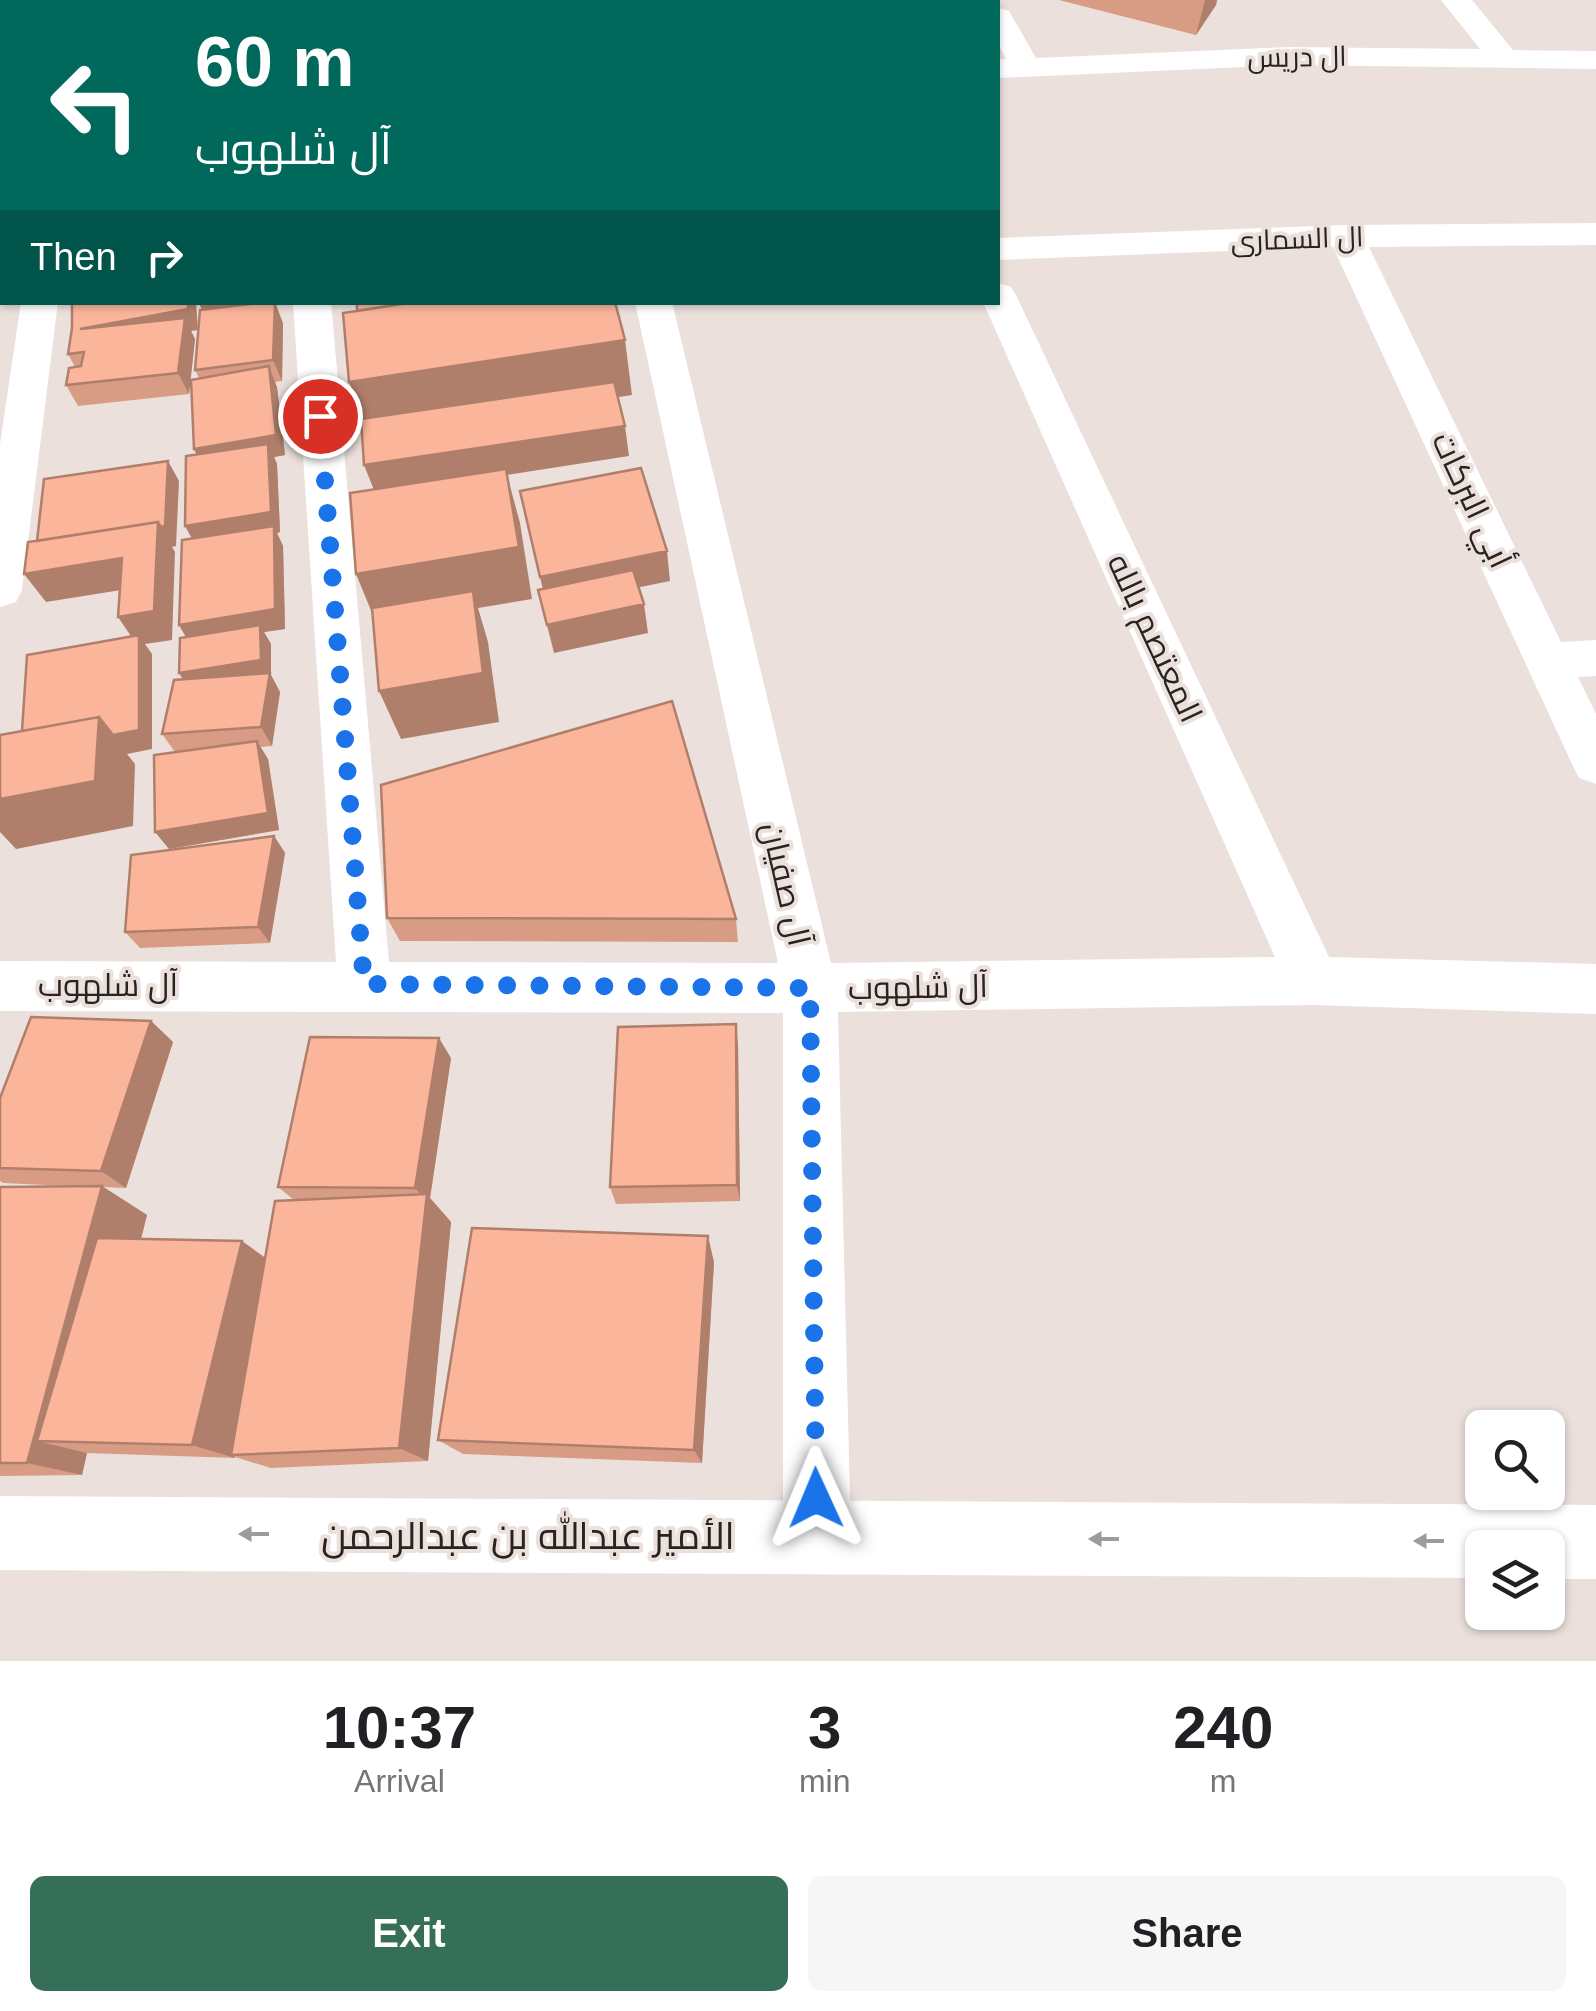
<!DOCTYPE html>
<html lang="en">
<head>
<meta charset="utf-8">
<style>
  :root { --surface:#fff; --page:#f6f6f6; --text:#202124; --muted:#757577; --accent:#366f58 }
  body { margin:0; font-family:Arial,Cairo,sans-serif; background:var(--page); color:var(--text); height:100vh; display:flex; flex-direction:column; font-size:38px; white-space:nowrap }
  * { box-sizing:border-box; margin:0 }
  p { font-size:32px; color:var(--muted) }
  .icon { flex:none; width:55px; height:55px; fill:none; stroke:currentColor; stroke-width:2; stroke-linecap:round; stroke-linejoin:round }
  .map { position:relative; height:1661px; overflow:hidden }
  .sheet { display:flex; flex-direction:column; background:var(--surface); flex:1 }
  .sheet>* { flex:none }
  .top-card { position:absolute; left:0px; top:0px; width:1000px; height:305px; box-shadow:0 2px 8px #0004; background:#00695c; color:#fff; overflow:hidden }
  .fabs { position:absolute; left:1465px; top:1410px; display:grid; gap:20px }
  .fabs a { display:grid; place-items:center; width:100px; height:100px; border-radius:15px; background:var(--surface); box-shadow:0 2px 8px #0004; font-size:50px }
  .pin { position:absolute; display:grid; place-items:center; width:85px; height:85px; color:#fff; margin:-42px; border:5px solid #fff; border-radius:50%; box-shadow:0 2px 10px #0007 }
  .me { position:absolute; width:110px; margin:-55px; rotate:359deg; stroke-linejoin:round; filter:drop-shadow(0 0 8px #0008) }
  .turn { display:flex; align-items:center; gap:35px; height:210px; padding:0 30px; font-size:45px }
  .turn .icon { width:130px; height:130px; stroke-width:2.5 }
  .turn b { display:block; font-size:70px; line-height:85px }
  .then { display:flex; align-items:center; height:95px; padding:0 30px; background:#0003; gap:20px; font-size:38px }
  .eta { display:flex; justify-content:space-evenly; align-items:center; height:170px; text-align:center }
  .eta b { font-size:60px; font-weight:700; line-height:70px }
  .cta { display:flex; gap:20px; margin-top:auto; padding:20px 30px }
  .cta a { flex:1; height:115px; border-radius:15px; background:var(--accent); color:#fff; font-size:40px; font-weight:700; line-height:115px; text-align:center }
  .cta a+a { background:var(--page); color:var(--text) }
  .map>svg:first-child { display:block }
</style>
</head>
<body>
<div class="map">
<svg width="1596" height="1661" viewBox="0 0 1596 1661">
  <rect width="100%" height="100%" fill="#ebe0dc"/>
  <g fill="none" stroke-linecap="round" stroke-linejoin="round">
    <path fill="#fff" fill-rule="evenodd" d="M67 0H97V2H67Z
      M283 0H313V2H283Z
      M571 0H601V2H571Z
      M1441 0H1472L1513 50 1596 51V69L1288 65 998 78V60L1006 59 998 44V8L1009 11 1036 58 1288 47 1480 49Z
      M0 205H2V225H0Z
      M1596 223V245L1369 247 1561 642 1596 640V676L1578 677 1596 714V784L1579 778 1572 764 1333 247 998 260V238L1346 225Z
      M998 283 1011 287 1016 295 1329 957 1596 964V1014L1313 1005 838 1012 851 1537 841 1561 817 1571 793 1561 783 1537V1013L0 1011V961L336 962 293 302H331L389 962 778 963 635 302H672L831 963 1275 957 983 302H998Z
      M21 302H58L22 590 16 602 0 607V444Z"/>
    <path fill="#fff" fill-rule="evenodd" d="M0 1496 1596 1505V1579H1548V1548H1482V1578L0 1570Z"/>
  </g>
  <path fill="#d89c85" d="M1059 0H1217L1216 5 1196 35Z
    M283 323 282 381 275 382 277 387 285 455 274 457 277 464 280 532 277 533 283 546 285 629 264 632 271 644V675L280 692 272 746 260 747 268 759 279 830 169 849 175 752 162 734 183 679 179 673 186 637 179 625 192 538 197 455 194 449 199 378 195 370Z
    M72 328 191 331 195 339 189 394 78 406 66 385 75 367 68 354Z
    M274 836 285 853 270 943 140 948 125 932Z
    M387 918 736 919 738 942 400 941Z
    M151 1021 173 1042 126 1188 103 1187 147 1215 141 1239 265 1257 294 1200 278 1187 451 1058 430 1198 451 1222 428 1461 271 1468 235 1457V1458L87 1453 82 1475 0 1476V1187H88L3 1183 0 1181V1168Z
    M738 1045 740 1201 616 1204 610 1187Z
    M714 1262 702 1463 463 1454 438 1440Z"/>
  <path fill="#b07f6c" d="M108 0H272V2H109Z
    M1205 0H1217L1216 5 1196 35Z
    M0 30H2V63H0Z
    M2 117V150L0 151V118Z
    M188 302H196L198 330 191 331 195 339 189 394 178 373 80 329Z
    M204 302H275L283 323 282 381 273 360 208 325 199 303Z
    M625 340 632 395 368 436 349 382Z
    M269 366 277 387 285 455 274 457 277 464 280 532 277 533 283 546 285 629 264 632 271 644V675L280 692 272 746 261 727 191 692 179 673 190 644 179 625 196 546 185 526 205 470 194 449Z
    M625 426 629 456 507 475 520 523 532 599 478 608 488 642 499 722 401 739 379 691 377 625 356 574 376 495 364 465Z
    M168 461 179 481 176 546 172 547 175 552 172 640 145 644 152 654V749L127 754 135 764 133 826 16 849 0 832V799L99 717 137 645 118 617Z
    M667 551 670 581 547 606 540 577Z
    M122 558 140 587 46 602 24 574Z
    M644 604 648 633 554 653 547 625Z
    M257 741 268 759 279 830 169 849 155 832Z
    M274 836 285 853 270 943 258 927Z
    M151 1021 173 1042 126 1188 101 1171Z
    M736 1024 738 1045 740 1201 737 1185Z
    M439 1038 451 1058 430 1198 451 1222 428 1461 399 1448 426 1200 415 1188Z
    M102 1186 147 1215 90 1442 37 1441 87 1453 82 1475 27 1463Z
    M708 1236 714 1262 702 1463 694 1450Z
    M242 1241 278 1267 231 1455 235 1457V1458L192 1445Z"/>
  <path fill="#fbb59b" stroke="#b07f6c" stroke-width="2.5" d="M0 0H29V2H2V30H0Z
    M178 0H261V2H178Z
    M329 0H538V2H330Z
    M0 72H2V117L0 118Z
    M72 302H188V309L80 329 185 318 178 373 66 385 69 368 81 366 84 352 68 354 72 328Z
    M267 302H275L273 360 195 370 200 310Z
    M357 302H414L357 311Z
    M414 302H615L625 340 349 382 343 313Z
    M269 366 276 435 194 449 191 380Z
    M614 382 625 426 364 465 361 419Z
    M268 444 271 512 185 526 186 456Z
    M168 461 165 526 161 527 158 522 37 541 44 479Z
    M641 468 667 551 540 577 520 491Z
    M506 469 519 547 356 574 350 493Z
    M158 522 154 611 118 617 122 558 24 574 28 542Z
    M274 526 275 609 179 625 182 540Z
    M633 570 644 604 547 625 538 590Z
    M473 591 483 673 379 691 372 608Z
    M260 625 261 660 179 673 180 638Z
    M139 635V730L113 735 99 717 22 731 27 655Z
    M270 673 261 727 162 734 174 680Z
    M672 701 736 919 387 918 381 785Z
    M99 717 95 781 0 799V735Z
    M257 741 268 813 155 832 154 755Z
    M274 836 258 927 125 932 131 855Z
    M31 1017 151 1021 101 1171 0 1168V1098Z
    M736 1024 737 1185 610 1187 618 1027Z
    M310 1037 439 1038 415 1188 278 1187Z
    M102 1186 27 1463H0V1187Z
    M427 1194 399 1448 231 1455 275 1201Z
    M472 1228 708 1236 694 1450 438 1440Z
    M97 1238 242 1241 192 1445 37 1441Z"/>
  <defs><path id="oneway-solid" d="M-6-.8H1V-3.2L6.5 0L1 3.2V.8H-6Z" transform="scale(2.5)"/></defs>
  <g fill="#9e9c9b">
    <use href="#oneway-solid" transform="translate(254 1534) rotate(-180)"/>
    <use href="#oneway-solid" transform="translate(1104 1539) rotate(-180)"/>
    <use href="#oneway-solid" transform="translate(1429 1541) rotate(-180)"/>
  </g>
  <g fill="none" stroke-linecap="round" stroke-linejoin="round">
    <path stroke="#1a73e8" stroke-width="18" stroke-dasharray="0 32.4" d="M320 416 364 984 810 988 816 1498"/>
  </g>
  <g text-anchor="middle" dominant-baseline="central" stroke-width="8" stroke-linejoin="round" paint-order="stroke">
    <g font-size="28" fill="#272321" stroke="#ebe0dc">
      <text transform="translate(1297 57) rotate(-1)">ال دريس</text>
      <text transform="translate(1297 239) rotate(-2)">ال السمارى</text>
    </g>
    <g font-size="32" fill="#272321" stroke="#ebe0dc">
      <text transform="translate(1472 500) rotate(65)">أبي البركات</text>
      <text transform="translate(1155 638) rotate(65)">المعتصم بالله</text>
      <text transform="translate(786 884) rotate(77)">آل صفيان</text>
      <text x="108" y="985">آل شلهوب</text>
      <text transform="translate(918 987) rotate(-1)">آل شلهوب</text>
    </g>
    <g font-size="38" fill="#272321" stroke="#ebe0dc">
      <text x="528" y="1536">الأمير عبدالله بن عبدالرحمن</text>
    </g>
  </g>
</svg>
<div class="fabs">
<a><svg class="icon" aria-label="search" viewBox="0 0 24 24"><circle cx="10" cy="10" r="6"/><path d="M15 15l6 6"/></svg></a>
<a><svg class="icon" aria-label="layers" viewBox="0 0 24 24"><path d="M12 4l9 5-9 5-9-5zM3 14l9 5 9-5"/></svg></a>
</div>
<div class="pin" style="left:320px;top:416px;background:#d93025"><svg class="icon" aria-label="arrive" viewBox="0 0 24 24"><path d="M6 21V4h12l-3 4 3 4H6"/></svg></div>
<svg class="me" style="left:816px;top:1498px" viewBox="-20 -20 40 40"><path d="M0-17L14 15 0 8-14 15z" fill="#1a73e8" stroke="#fff" stroke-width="4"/></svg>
<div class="top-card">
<div class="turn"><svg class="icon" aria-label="left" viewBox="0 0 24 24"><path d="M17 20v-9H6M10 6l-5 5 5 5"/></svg><div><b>60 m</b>آل شلهوب</div></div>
<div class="then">Then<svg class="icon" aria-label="right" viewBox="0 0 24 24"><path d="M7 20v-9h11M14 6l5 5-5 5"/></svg></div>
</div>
</div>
<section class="sheet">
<div class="eta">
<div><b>10:37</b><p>Arrival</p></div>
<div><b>3</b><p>min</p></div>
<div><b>240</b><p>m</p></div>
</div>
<div class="cta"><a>Exit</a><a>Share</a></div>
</section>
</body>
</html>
